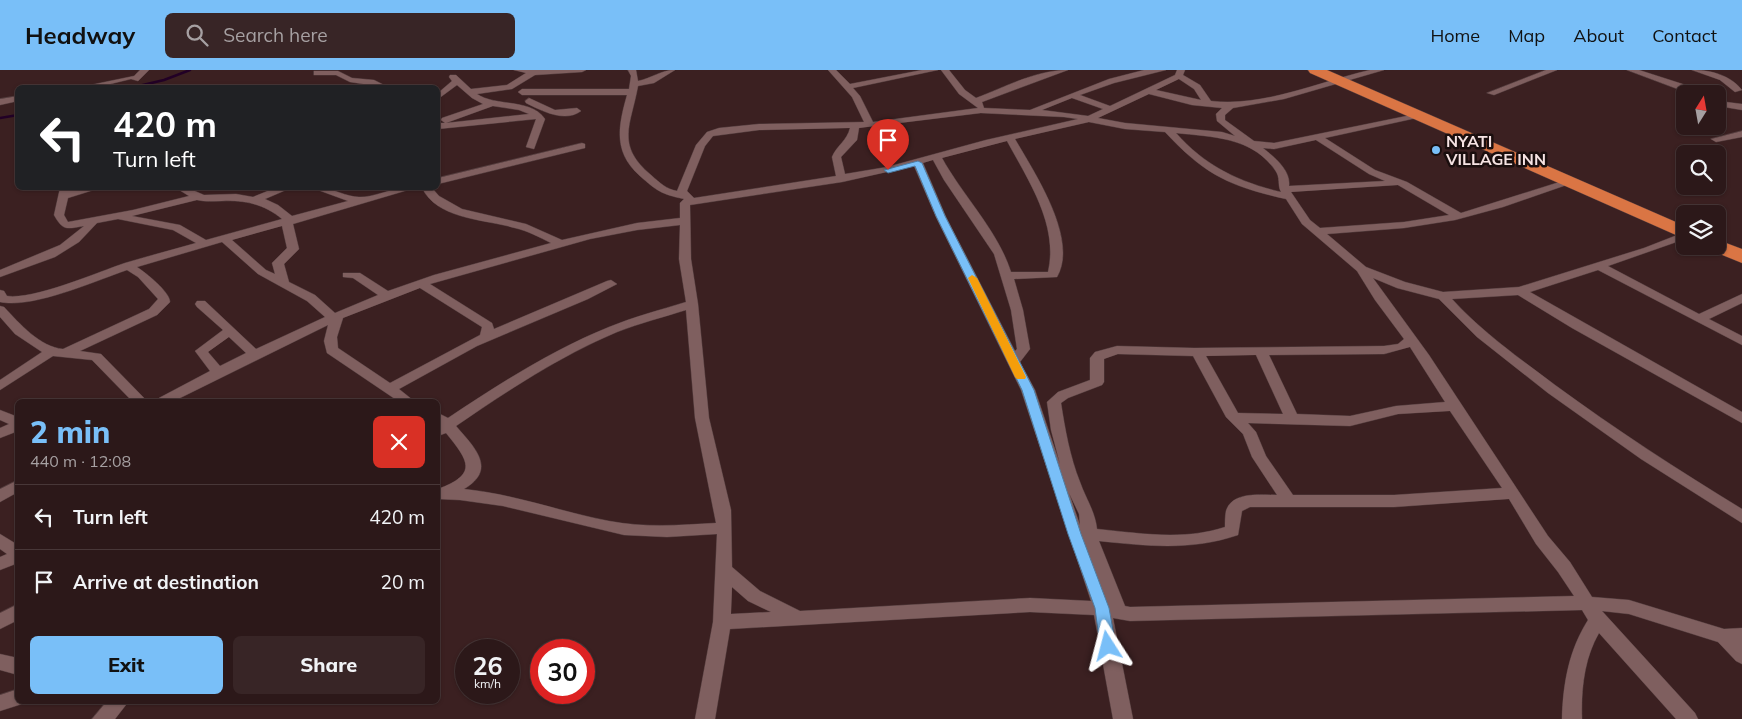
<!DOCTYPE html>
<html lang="en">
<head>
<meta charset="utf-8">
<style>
  :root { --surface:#2c1819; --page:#382526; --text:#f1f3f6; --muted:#a6a0a2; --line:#483738; --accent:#79bff8 }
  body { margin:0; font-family:Mulish,sans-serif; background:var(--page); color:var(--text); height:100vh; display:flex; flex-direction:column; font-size:19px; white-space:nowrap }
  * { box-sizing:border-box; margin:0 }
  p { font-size:16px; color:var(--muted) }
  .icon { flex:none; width:28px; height:28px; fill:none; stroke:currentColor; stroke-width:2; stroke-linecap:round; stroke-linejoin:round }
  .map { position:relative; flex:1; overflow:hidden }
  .side { position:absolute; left:15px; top:329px; width:425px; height:305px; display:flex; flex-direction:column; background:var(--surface); border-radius:8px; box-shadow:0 1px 4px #0004,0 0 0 1px var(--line) }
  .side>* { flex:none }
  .banner { position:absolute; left:15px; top:15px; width:425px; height:105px; border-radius:8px; box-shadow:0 1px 4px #0004,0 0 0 1px var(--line); background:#202124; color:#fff; overflow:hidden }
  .needle { width:32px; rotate:11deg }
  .fabs { position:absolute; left:1676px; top:15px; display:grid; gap:10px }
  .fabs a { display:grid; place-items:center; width:50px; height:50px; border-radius:8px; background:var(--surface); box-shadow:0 1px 4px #0004,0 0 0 1px var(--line); font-size:25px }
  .speed { position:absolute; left:455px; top:569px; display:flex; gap:10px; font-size:25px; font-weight:700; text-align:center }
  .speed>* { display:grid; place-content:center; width:65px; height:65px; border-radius:50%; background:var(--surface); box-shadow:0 1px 4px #0004,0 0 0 1px var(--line); line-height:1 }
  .speed small { font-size:12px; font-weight:400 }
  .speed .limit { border:8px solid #d22; background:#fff; color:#111 }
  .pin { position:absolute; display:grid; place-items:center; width:42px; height:42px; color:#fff; margin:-51px -21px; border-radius:50% 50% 50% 0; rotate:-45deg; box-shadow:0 0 5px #0007 }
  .pin .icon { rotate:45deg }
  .me { position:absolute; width:55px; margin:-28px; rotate:351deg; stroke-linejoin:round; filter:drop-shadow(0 0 4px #0008) }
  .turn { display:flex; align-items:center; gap:18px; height:105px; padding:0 15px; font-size:22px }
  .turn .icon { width:65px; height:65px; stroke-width:2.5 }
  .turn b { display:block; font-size:35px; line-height:42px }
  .round { display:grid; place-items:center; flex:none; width:52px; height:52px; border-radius:8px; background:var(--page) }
  .summary { display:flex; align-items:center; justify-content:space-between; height:85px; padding:0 15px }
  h1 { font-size:30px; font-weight:800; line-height:38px; color:var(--accent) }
  .primary-button { display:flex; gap:10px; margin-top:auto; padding:10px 15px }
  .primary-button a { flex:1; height:58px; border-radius:8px; background:var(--accent); color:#111; font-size:20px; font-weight:800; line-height:58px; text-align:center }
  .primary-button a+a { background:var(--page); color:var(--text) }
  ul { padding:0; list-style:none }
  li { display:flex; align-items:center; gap:15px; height:65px; padding:0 15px; border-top:1px solid var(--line) }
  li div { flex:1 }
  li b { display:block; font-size:19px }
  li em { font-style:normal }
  header { display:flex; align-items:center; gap:30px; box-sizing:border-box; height:70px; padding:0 25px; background:var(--accent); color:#111 }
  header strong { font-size:24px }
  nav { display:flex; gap:28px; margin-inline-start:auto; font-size:18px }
  .search { width:350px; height:45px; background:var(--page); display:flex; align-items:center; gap:12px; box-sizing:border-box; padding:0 18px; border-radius:8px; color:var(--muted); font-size:19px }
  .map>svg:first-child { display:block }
</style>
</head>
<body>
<header>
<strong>Headway</strong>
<div class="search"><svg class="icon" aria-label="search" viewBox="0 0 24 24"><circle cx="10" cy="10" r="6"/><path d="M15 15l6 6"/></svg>Search here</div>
<nav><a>Home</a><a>Map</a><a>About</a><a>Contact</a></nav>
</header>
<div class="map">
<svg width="1742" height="649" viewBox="0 0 1742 649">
  <rect width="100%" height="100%" fill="#3b2021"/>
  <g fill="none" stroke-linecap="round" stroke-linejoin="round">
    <path stroke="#220026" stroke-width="2.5" d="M130 18 164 10 190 0
      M0 48 18 45"/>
    <g stroke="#533d3e" stroke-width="1">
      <path id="street" d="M140 0H149L138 11 131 9 94 18H76L134 6Z
        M514 0H586L582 2 535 5 512 19 477 24C496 37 531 28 545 49L534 79 526 77 536 49 438 59V53H445L441 50 442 48 483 34 472 28 457 15 438 29V23L452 11 449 7 450 5H456L471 19 507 15 526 3ZM493 36 519 40 529 44 446 53Z
        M628 0H636L638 11C652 8 661 0 675 0L654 13 638 16C631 55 615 75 651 105 660 113 666 119 677 121L696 75 707 62 719 58 759 54 864 52 852 27 828 0H836L850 14 922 0H938L853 18 860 26 873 52 978 38 959 24 941 0H949L965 20 976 28C1005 17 1036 0 1068 0L982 32 984 38 1030 40 1109 9 1144 0H1166L1114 13 1080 25 1110 36 1175 5 1177 0H1185L1183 5 1200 15 1211 31C1264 37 1318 12 1370 0H1384L1284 29 1233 38 1225 45V50L1254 71 1274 73 1421 43V47L1325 68 1375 100 1407 112 1461 143 1569 109 1578 111 1503 137 1455 150 1404 158 1327 164 1366 197 1405 212 1443 222 1519 217 1644 178 1685 162V169L1608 196 1699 244 1742 224V233L1709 249 1742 266V275L1598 200 1530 222 1742 342V353L1572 258 1518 225 1452 229C1482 262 1519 288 1555 315 1615 359 1678 400 1742 439V453L1641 389 1548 323 1477 267 1439 229 1397 218 1373 208 1429 285 1548 466 1570 492 1592 527 1629 530 1724 559 1742 558V594L1736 591 1718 572 1629 544 1602 541 1695 643 1698 649H1676L1599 563C1584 589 1581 620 1582 649H1562C1563 613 1569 580 1588 550L1582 540 1130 551 1113 548 1133 649H1113L1094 545 1030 542 730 559 715 649H695L713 552 717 464 667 467 624 465 503 436 460 430 438 429V419C479 404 468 390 446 363L438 366V343L448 348C499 314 552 280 609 257 633 247 660 240 686 232L679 189 680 155 637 160 590 169 430 214 492 253 494 259 607 211 611 210 617 214 588 229 477 276 399 319 414 331H398L327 283 324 271 328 255 174 331H157L159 328 210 301 195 281 223 260 197 237 195 234 197 231H205L256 279 325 247 307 231 258 204 222 172 137 197C146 203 170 222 170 232L157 245 80 281 101 284 147 331H132L92 290 53 286 0 320V310L42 282 15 264 0 247V236L4 237C20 254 40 277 63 279L149 239 158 229 138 207 127 200C95 211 32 239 0 232V220L4 221 7 226C34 230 98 202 125 193 148 186 172 180 196 173L173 160 118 149 97 153 79 172 55 187 0 207V200L60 175 84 156C66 159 63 161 54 145L60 118H70L69 121 85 118H100L68 128 64 145 68 152 133 140 189 126 176 118H188L204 125 236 124 253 127 275 118H287L286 120 265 129 278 135 292 146 348 131 318 120 317 118C334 118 346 127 359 127 372 128 391 118 409 118L408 120 293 154 299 179 284 194 289 212 315 225 335 243 378 225 353 208 343 207V203H360L388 221 434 205 551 173C539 167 528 161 515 158 485 149 438 150 422 118H432L439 126 462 139 526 154 562 170 637 153 680 148V133L684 129C661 124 657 121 640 106 613 82 618 57 627 25H522L518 22 522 19H629L631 6ZM1179 9 1194 19 1201 30 1156 20ZM1149 24 1192 35 1222 38 1216 44 1217 51 1235 66 1222 62 1125 53 1098 48ZM1072 28 1103 39 1088 46 1042 40ZM981 43 1064 47 1078 49 986 70 887 97 845 104 841 87 857 70 859 58ZM1089 52 1125 59 1165 62C1205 105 1229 116 1286 129L1302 154 1357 201 1375 230 1404 269 1398 274 1384 276 1194 278 1117 276 1095 282 1090 288V310L1058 322 1047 332 1051 360 1060 394 1035 320 1020 292 1030 279 1023 240 1014 209 1057 207C1079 169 1034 102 1015 69ZM850 58C847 71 837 75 832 87L836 106 694 128 687 121 705 76 713 66 759 60ZM1176 63C1213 67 1252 67 1275 100 1281 108 1277 115 1281 122 1239 112 1205 96 1176 63ZM1316 70 1369 104 1385 111 1289 116C1291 100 1274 87 1263 78L1274 79ZM1007 71C1028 110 1059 155 1048 202H1011C998 161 963 126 942 88ZM933 90 944 110 994 184 1011 240 1017 279 1015 281 946 147 923 93ZM914 96 936 147 1021 320 1091 531 1030 528 800 541 760 521 732 497 731 440 709 348 698 234 691 189 690 135 842 112ZM1398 115 1449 145 1404 152 1320 158 1310 150 1291 122ZM197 130C205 132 214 131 222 131 245 130 264 134 282 149L206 170 180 155 132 146ZM282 156 287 178 272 193 275 204 266 200 232 170ZM420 218 482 257 480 265 390 313 338 278 337 267 343 248ZM686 240 695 348 716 453C681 455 645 458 609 451 561 442 514 424 464 419 498 399 474 377 456 356 507 321 560 286 617 262 640 253 664 247 686 240ZM229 267 246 283 220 296 208 282ZM1410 277 1445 332 1396 336 1350 346 1297 344 1269 285 1384 284ZM1118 284 1193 286 1226 347 1243 364 1252 387 1277 425C1261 425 1232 421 1226 441 1225 446 1225 452 1225 457 1183 471 1139 463 1097 459 1095 441 1086 429 1080 412 1070 387 1065 359 1061 333L1068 328 1102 315 1104 312V289ZM1256 285 1283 344 1238 343 1206 286ZM1450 341 1502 418 1394 425H1293L1266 386 1256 362 1248 353 1350 356 1398 344ZM1069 423 1079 444 1080 455ZM1509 429 1536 474 1558 502 1574 526 1130 537 1125 536 1099 471C1148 476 1191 481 1238 465L1242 441 1250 437H1394ZM732 517 748 531 771 542 731 544Z
        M1546 0H1557L1494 25 1487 23Z
        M1627 0H1639L1695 18 1701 24H1691Z
        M1692 0C1711 0 1730 5 1742 20L1735 22 1720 10Z
        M314 1H338L352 8 374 10 390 18 350 12 336 5H314Z
        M18 26V31L0 35V29Z
        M529 28 555 40 577 38 581 41C565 53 542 41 526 33L525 31Z
        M1718 31 1742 34V40L1718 36Z
        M1742 61V67L1716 72 1711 69Z
        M582 73 585 74V78L438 114V108Z
        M0 340 18 347V361L0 368V358L9 354 0 350Z
        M18 410V422L0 432V419Z
        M0 464 18 475V493L0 500V487L7 484 0 479Z
        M18 534V550L0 559V543Z
        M0 584 18 588V605L0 600Z
        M18 619V631H26L25 633 0 641V625Z
        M107 631H129L115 649H92Z"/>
    </g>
    <g stroke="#533d3e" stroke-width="1">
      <path id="highway" d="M1308 0H1327L1685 156V169L1310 3Z
        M1718 170 1742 179V193L1710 180 1707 176H1718Z"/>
    </g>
    <use href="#street" fill="#7f5f5f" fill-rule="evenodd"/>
    <use href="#highway" fill="#da7544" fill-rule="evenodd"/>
  </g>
  <path fill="#79bff8" stroke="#4f7ca1" d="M918 91 922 93 945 146 1034 320 1081 464 1109 538 1116 576 1113 580 1108 582 1103 580 1100 576 1095 538 1068 464 1022 320 936 146 915 96 888 103 884 100Z"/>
  <path fill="#f59e0b" d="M972 205 977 208 1026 307 1025 309H1017L1015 307 968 208Z"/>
  <circle fill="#79bff8" stroke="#1a0e0e" stroke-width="2" cx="1436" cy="80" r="5"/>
  <g text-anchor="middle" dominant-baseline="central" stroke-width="5" stroke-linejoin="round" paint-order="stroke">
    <g font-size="16" font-weight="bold" fill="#f6e3e3" stroke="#1a0e0e" text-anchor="start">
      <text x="1446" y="71">NYATI<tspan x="1446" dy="18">VILLAGE INN</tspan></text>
    </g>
  </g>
</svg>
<div class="fabs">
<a><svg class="needle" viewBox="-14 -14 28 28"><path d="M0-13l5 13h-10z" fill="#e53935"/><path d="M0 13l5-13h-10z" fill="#a6a0a2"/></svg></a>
<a><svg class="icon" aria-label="search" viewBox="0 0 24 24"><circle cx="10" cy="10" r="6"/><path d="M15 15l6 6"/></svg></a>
<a><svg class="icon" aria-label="layers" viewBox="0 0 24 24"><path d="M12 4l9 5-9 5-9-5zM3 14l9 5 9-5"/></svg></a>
</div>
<div class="speed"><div>26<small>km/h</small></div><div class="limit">30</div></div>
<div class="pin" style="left:888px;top:100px;background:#d93025"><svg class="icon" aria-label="arrive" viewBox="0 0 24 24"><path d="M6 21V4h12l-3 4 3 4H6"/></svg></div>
<svg class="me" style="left:1108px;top:576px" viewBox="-20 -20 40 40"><path d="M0-17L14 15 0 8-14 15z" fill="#79bff8" stroke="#fff" stroke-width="4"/></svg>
<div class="banner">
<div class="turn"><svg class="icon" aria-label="left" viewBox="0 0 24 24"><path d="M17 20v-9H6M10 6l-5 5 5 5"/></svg><div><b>420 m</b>Turn left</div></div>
</div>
<section class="side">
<div class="summary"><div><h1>2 min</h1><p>440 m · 12:08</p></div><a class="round" style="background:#d93025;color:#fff"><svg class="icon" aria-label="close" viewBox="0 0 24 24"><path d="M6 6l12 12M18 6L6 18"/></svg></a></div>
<ul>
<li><svg class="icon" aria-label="left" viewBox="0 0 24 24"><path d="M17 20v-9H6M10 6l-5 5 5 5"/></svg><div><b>Turn left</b></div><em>420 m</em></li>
<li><svg class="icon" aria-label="arrive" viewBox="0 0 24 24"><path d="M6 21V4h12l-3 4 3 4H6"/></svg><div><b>Arrive at destination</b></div><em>20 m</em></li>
</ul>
<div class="primary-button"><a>Exit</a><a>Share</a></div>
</section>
</div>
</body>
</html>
